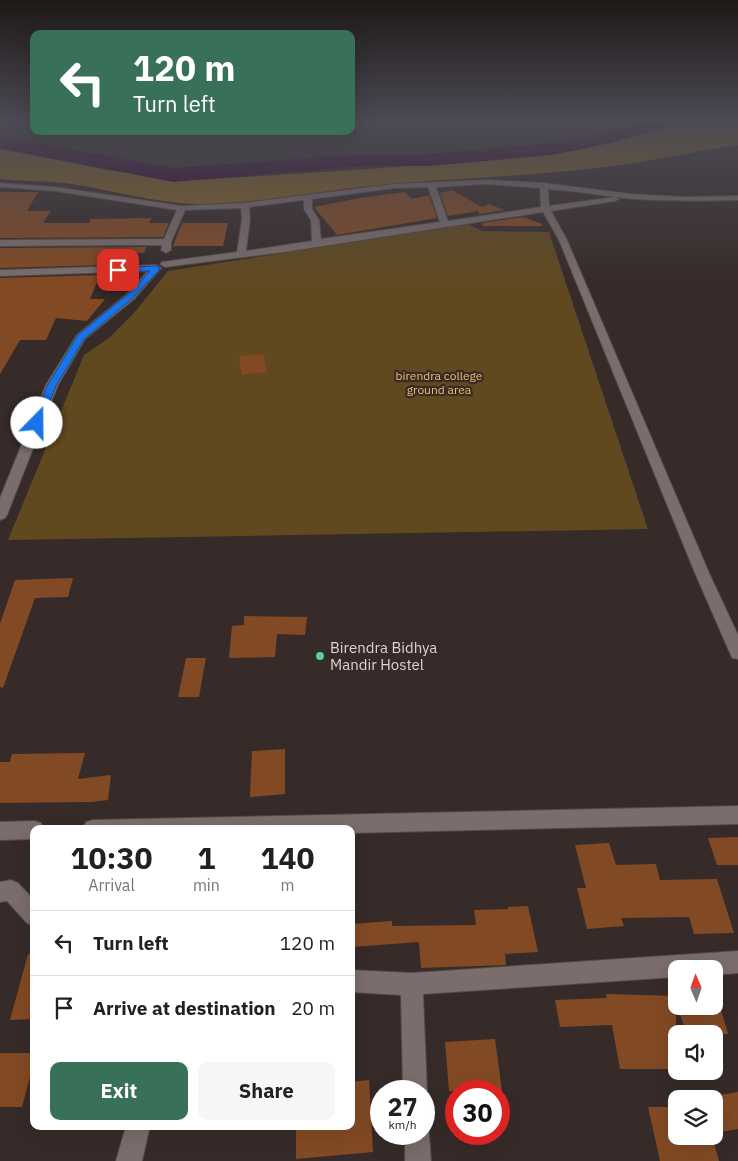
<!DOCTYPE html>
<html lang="en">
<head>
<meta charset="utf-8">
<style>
  :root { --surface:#fff; --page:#f6f6f6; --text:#202124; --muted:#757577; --line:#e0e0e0; --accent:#387157 }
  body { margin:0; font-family:"IBM Plex Sans",sans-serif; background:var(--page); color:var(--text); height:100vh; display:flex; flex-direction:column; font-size:19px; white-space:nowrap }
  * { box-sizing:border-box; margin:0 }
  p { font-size:16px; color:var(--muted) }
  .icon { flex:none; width:28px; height:28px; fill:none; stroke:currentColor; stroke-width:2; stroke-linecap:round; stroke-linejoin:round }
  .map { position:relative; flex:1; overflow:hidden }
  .drawer { position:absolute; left:30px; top:825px; width:325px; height:305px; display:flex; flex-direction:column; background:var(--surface); border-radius:10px; box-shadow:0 5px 20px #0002 }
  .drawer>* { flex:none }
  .guide { position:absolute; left:30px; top:30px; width:325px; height:105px; border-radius:10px; box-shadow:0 5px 20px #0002; background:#387157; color:#fff; overflow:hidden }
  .needle { width:32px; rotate:358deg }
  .controls { position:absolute; left:668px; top:960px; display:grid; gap:10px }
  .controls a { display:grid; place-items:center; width:55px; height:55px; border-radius:10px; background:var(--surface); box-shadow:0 5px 20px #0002; font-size:25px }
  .speed { position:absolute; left:370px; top:1080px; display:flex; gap:10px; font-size:25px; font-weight:700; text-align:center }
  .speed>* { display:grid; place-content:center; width:65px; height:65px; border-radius:50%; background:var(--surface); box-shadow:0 5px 20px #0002; line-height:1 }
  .speed small { font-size:12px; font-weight:400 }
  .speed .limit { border:8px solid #d22; background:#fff; color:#111 }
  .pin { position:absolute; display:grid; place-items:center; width:42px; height:42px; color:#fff; margin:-21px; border-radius:10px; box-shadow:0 2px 8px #0006 }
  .me { position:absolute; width:55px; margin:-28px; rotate:22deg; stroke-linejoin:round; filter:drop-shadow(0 0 4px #0008) }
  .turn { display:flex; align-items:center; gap:18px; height:105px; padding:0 20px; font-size:22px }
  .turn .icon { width:65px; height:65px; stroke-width:2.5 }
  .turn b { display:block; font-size:35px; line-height:42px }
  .eta { display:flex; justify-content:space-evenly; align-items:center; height:85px; text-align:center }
  .eta b { font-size:30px; font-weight:800; line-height:35px }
  .primary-button { display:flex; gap:10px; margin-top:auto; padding:10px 20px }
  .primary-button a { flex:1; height:58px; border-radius:10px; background:var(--accent); color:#fff; font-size:20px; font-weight:800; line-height:58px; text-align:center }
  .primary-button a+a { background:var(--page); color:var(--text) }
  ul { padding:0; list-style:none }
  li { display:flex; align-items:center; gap:15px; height:65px; padding:0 20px; border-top:1px solid var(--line) }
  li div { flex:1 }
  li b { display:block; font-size:19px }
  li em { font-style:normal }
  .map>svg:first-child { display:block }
</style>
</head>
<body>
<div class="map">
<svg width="738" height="1161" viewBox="0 0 738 1161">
  <rect width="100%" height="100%" fill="#362b29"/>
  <path fill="#61491f" d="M468 224 482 231 549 232 648 529 8 540 84 355 109 338 134 313 168 271Z"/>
  <path fill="#856221" d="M702 121H738V145C691 152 644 163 597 168 521 177 446 178 371 186 316 191 261 203 206 204 158 205 111 189 64 183 43 181 21 181 0 179V149L108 170 198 180 384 168 515 156 570 148 641 135Z"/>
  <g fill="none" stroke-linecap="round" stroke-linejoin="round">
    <path fill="#30022c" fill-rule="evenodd" d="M645 121H675L672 125 611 143 552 155 428 166H364L173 182 0 148V136L173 168 364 154H428L552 143 601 134Z"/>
  </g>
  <path fill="#824a24" d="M452 190 482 207 488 204 505 210 479 214 478 211 448 216 440 193Z
    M0 192H38L27 211H51L43 223H89L91 219 152 218 149 223H169L163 237 0 238Z
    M405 192 412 199 429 195 437 218 337 235 314 207 360 198Z
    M523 217 542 224V226H483L482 223Z
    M182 223H228L223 246H173Z
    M146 247 144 253 108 254 104 265 0 268V248Z
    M100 275 90 299H105L87 321 56 318 46 340H20L0 374V278Z
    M263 354 267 372 242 375 239 356Z
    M73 578 68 597 35 598 3 688 0 687V624L15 580Z
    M244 616 307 617 305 635 277 634 275 657 229 658 232 626 244 625Z
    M186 658H206L199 697H178Z
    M285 749V794L250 797 252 751Z
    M85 753 78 779 111 775 108 800 91 802 0 803V762H10L12 754Z
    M738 837V865H717L708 838Z
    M609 843 616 865 656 864 660 880 717 879 734 933 694 934 689 917 621 918 624 926 587 929 577 888H586L575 845Z
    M528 906 538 952 505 954 506 965 421 968 419 942 352 947 351 924 392 921V926L476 925 474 910 508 909V907Z
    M28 954 34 955V1019L10 1020Z
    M606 994 676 996V1034H672L676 1054V1069H620L612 1025 560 1027 555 1000 607 998Z
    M677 1006H720L728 1034H687Z
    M495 1039 502 1091H449L445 1042Z
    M0 1053H34V1062L22 1107H0Z
    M369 1080 373 1152 296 1159V1126H351V1082Z
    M738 1092V1129L721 1132 714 1111V1099H709V1097Z
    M648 1107H676V1136H712L719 1161H660Z"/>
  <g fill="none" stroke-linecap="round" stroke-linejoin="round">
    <g stroke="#524948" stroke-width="2">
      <path id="street" d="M487 180 544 183 631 194 683 197 738 196V200C703 201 668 201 633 199 605 196 577 191 548 189L549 206 615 197 619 199 615 201 551 211 567 240 709 573 738 635V659L732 658 730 653 695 573 559 240 543 212 284 252 165 267 160 264 162 262 237 252 242 219 241 208 185 210 171 242V250L166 253 161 250 162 245 0 246V240L164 239 177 210 55 191 0 187V183L55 187 182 206 243 203 395 184ZM487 184 540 188 541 207 448 221 436 187ZM428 187 440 222 321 239 319 220 312 209V199L395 188ZM304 200V209L311 220 312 241 246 251 250 219 249 207Z
        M156 265 161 268 134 299 85 339 58 385 7 515 5 518 0 520V498L46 385 77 335 126 295 148 271 0 276V270Z
        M738 806V824L351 833V829H83L86 822 93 820Z
        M34 821 41 823 43 829H34V839L0 840V822Z
        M11 880 18 883 34 900V926L27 923 7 901 0 902V882Z
        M738 951V973L714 975V969H676V977L423 994 427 1091 424 1099V1091H403L401 995 351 992V970L412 973Z
        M424 1124 429 1134 431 1161H405V1134H424Z
        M126 1126H150L142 1161H116Z"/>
    </g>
    <use href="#street" fill="#7a6d6c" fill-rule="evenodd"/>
  </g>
  <linearGradient id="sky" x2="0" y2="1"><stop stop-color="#1e1817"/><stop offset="0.43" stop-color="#4c4a54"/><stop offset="1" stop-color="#4c4a54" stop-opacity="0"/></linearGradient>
  <rect width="738" height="283" fill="url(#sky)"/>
  <path fill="#1a73e8" stroke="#114b97" d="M156 266 160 268 159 270 133 298 84 339 56 386 41 423 40 425H34L32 423 47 386 78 335 127 295 150 271 118 272 116 271V268Z"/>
  <circle fill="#55d395" stroke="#362b29" stroke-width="2" cx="320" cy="656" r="5"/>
  <g text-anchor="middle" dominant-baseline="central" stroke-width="4.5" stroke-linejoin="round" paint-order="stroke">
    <g font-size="12" fill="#f3bf67" stroke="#362b29">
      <text x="439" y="375">birendra college<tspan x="439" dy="14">ground area</tspan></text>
    </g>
    <g font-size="15" fill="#dcd5d4" stroke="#362b29" text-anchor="start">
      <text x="330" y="647">Birendra Bidhya<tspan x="330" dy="17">Mandir Hostel</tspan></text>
    </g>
  </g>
</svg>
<div class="controls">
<a><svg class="needle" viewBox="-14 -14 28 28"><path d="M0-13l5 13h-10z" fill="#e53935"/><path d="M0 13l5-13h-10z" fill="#757577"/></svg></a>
<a><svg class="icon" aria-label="sound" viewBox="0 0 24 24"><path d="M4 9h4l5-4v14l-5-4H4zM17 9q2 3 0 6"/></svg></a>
<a><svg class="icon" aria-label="layers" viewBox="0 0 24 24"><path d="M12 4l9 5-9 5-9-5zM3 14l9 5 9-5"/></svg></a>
</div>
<div class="speed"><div>27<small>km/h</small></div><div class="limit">30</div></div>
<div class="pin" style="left:118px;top:270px;background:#d93025"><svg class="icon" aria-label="arrive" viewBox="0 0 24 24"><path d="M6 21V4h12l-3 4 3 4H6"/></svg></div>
<svg class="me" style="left:37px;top:423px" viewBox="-20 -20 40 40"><circle r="19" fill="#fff"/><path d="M0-13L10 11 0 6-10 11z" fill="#1a73e8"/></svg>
<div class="guide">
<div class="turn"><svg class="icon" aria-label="left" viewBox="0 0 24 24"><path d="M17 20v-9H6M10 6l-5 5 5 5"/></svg><div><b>120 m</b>Turn left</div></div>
</div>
<section class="drawer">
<div class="eta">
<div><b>10:30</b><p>Arrival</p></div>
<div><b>1</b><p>min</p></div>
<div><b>140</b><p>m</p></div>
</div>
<ul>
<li><svg class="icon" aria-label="left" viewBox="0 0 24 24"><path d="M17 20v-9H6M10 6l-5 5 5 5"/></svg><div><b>Turn left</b></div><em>120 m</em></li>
<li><svg class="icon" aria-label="arrive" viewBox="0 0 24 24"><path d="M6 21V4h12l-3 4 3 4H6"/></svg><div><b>Arrive at destination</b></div><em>20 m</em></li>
</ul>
<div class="primary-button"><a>Exit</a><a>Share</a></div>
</section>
</div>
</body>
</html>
